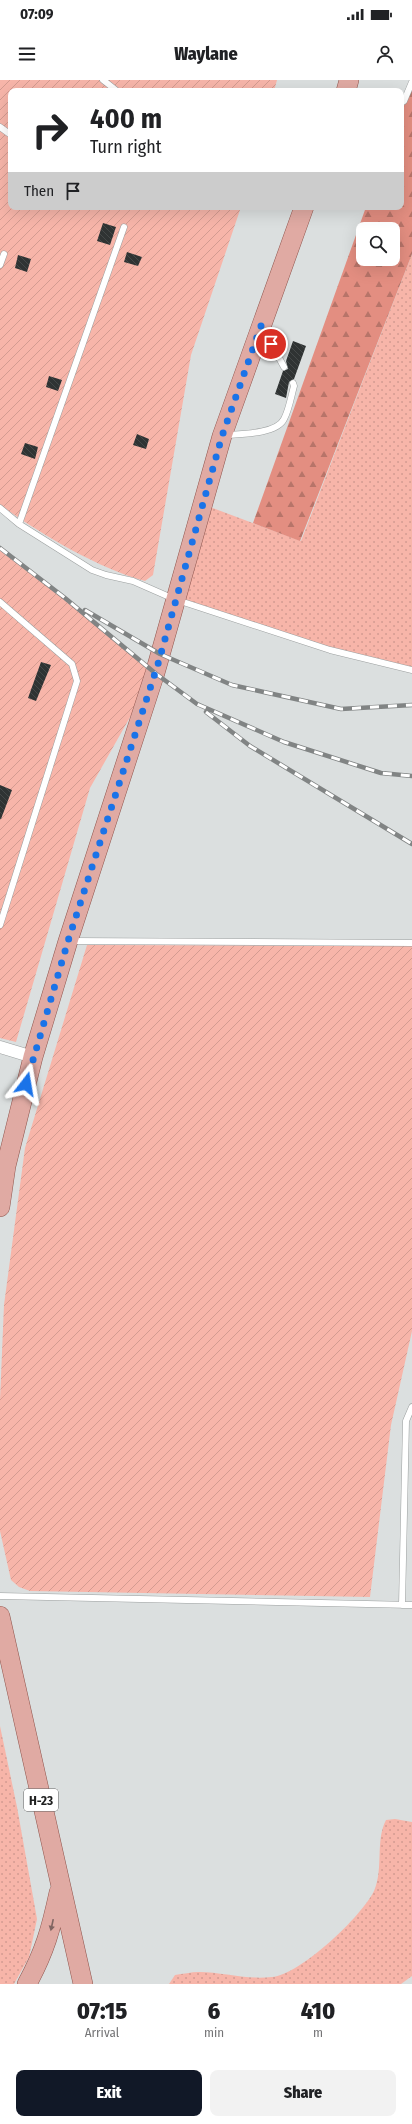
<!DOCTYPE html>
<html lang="en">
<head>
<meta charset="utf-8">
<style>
  :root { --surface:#fff; --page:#f2f2f2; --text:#202124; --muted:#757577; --accent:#111827 }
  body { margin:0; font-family:"Fira Sans Condensed",sans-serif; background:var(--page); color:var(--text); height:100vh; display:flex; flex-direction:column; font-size:15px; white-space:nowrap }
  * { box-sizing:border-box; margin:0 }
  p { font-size:13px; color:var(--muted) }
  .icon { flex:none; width:22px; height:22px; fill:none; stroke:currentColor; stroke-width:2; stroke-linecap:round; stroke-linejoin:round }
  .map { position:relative; height:1904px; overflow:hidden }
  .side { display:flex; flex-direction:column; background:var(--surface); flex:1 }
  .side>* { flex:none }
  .top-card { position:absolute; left:8px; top:8px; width:396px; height:122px; border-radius:8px; box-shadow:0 4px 16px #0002; background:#fff; color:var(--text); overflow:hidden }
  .fabs { position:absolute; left:356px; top:142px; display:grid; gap:8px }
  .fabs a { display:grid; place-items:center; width:44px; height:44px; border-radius:8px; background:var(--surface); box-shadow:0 4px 16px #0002; font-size:20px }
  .pin { position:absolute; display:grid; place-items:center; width:34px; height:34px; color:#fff; margin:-17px; border:2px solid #fff; border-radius:50%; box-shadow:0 1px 4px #0007 }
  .me { position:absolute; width:44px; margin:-22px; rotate:14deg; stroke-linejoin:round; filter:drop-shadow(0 0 3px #0008) }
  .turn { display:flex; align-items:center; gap:14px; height:84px; padding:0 16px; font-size:18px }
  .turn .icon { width:52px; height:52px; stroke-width:2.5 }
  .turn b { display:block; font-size:28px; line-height:34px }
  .then { display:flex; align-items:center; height:38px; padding:0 16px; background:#0003; gap:8px; font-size:15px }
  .eta { display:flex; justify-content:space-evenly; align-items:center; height:68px; text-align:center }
  .eta b { font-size:24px; font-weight:800; line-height:28px }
  .cta { display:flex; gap:8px; margin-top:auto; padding:8px 16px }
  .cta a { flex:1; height:46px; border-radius:8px; background:var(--accent); color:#fff; font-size:16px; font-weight:800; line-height:46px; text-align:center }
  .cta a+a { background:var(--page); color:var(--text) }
  .status { display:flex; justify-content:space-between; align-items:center; height:28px; padding:0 20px; background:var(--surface); direction:ltr }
  .status svg { height:11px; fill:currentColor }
  header { display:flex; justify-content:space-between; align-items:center; height:52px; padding:0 16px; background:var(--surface); font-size:18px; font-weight:800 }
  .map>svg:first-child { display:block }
</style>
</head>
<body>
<div class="status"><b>07:09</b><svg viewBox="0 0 49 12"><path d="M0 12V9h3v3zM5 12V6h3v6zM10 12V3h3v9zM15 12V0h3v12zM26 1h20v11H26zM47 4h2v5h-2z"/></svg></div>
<header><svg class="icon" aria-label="menu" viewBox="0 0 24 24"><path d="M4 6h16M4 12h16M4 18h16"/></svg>Waylane<svg class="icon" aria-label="person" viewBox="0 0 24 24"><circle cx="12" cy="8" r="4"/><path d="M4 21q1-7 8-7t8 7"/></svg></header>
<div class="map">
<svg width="412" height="1904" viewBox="0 0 412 1904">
  <defs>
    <pattern id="grass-dots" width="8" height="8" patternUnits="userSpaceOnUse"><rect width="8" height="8" fill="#f7b5a9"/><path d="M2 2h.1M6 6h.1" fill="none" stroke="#d39b91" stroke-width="1.8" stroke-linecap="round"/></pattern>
    <pattern id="forest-firs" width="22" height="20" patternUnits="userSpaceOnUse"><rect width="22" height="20" fill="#e38e81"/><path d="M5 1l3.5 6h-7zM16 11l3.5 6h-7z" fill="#b77469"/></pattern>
    <pattern id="garden-furrows" width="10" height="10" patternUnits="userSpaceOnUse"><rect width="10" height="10" fill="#f7b5a9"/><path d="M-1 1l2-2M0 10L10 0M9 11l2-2" fill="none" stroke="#d39b91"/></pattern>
    <pattern id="building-back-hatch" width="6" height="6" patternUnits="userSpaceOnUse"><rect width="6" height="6" fill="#2f3333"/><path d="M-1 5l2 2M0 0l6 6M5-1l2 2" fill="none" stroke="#444848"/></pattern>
  </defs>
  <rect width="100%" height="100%" fill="#dbdfdf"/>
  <path fill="url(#grass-dots)" d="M412 174V590L376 582 174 519 202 424 301 461Z
    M0 1646 17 1727 37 1839 29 1877 14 1904H0Z
    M395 1739 412 1742V1896L401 1904H169L175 1895C183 1894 191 1892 199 1892 223 1892 245 1900 272 1897 300 1895 362 1836 374 1811 384 1788 375 1761 386 1740Z"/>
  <path fill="url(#forest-firs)" fill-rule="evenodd" d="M412 2V174L300 461 253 443 366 127H401V30ZM363 149H393V179H363Z"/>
  <path fill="url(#garden-furrows)" d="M0 0H277L274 11H11V127H241L191 275 153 495 145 501C97 488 41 454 0 425Z
    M0 469 65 518 155 593 90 708 16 962 0 958Z
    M87 865 412 866V1251L391 1345 370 1517 30 1511 19 1507 11 1500 0 1451V1320L4 1225 25 1068Z"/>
  <path fill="url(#building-back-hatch)" d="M103 143 116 147 110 165 97 161Z
    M127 172 142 177 138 186 124 182Z
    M18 175 31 179 27 192 15 188Z
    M293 261 306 266 294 299 289 302 286 318 275 314 283 291 288 289 286 281Z
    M49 296 62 300 58 311 46 307Z
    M137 354 149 359 146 369 133 365Z
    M25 363 38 367 35 379 21 374Z
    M41 582 51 585 36 621 28 618Z
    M0 705 12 710 1 739H0Z"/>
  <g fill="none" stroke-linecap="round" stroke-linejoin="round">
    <g stroke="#9b9f9f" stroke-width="7">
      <path id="lane" d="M103 0 117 11
        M401 23 404 21 412 2
        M0 47 11 55
        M0 185 4 174
        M264 250 284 287
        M226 355C240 354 277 354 284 339 289 330 291 317 294 306L293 303
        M0 428 19 444 92 490 106 495 133 501 174 519 330 570 412 590
        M19 444 124 147
        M0 522 72 584 77 601 0 845
        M72 861 412 863
        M0 1516 412 1525
        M402 1525 406 1341 412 1327"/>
    </g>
    <g stroke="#9b9f9f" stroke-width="13">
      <path id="street" d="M0 967 33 977"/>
    </g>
    <g stroke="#8f554d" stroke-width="20">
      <path id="primary" d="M346 11 349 0
        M0 1127 6 1086 33 977 68 861 155 593 222 356 304 127
        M0 1536 83 1904
        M27 1904C45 1871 51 1849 59 1812"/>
    </g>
    <use href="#lane" stroke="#fff" stroke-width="6"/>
    <use href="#street" stroke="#fff" stroke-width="12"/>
    <use href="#primary" stroke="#e0aaa3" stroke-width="19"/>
    <g stroke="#818484" stroke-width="4.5">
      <path id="rail" d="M0 468 65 518 155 593 197 624 284 662 381 693 412 696
        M85 530 160 574 232 605 341 629 412 625
        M206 632 250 666 412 764"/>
    </g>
    <use href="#rail" stroke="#fff" stroke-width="3" stroke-dasharray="9" stroke-linecap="butt"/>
  </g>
  <defs><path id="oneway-solid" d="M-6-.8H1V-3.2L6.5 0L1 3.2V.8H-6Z"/></defs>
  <use fill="#806562" href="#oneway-solid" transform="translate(52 1845) rotate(102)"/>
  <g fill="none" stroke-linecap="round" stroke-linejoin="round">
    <path stroke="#1a73e8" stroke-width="7" stroke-dasharray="0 12.6" d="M26 1004 68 861 158 584 222 356 261 246 271 264"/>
  </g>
  <g text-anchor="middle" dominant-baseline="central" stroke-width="4" stroke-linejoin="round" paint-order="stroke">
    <rect fill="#fff" stroke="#626363" stroke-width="1" x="24" y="1709" width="34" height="22" rx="3"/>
    <g font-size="13" font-weight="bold" fill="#1f2020">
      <text x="41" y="1720">Н-23</text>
    </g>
  </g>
</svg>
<div class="fabs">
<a><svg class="icon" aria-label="search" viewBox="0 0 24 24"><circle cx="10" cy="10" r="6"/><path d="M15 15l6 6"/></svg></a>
</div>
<div class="pin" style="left:271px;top:264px;background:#d93025"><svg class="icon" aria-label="arrive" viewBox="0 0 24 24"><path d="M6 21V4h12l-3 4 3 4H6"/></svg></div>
<svg class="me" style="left:26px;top:1004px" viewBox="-20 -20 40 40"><path d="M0-17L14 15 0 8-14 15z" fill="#1a73e8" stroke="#fff" stroke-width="4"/></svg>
<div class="top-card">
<div class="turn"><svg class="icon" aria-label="right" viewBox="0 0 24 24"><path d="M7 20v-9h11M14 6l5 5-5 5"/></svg><div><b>400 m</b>Turn right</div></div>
<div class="then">Then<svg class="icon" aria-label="arrive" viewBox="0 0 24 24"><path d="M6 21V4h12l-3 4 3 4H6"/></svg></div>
</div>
</div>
<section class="side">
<div class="eta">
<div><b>07:15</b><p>Arrival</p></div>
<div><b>6</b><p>min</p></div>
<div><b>410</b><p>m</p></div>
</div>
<div class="cta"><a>Exit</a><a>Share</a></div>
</section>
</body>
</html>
